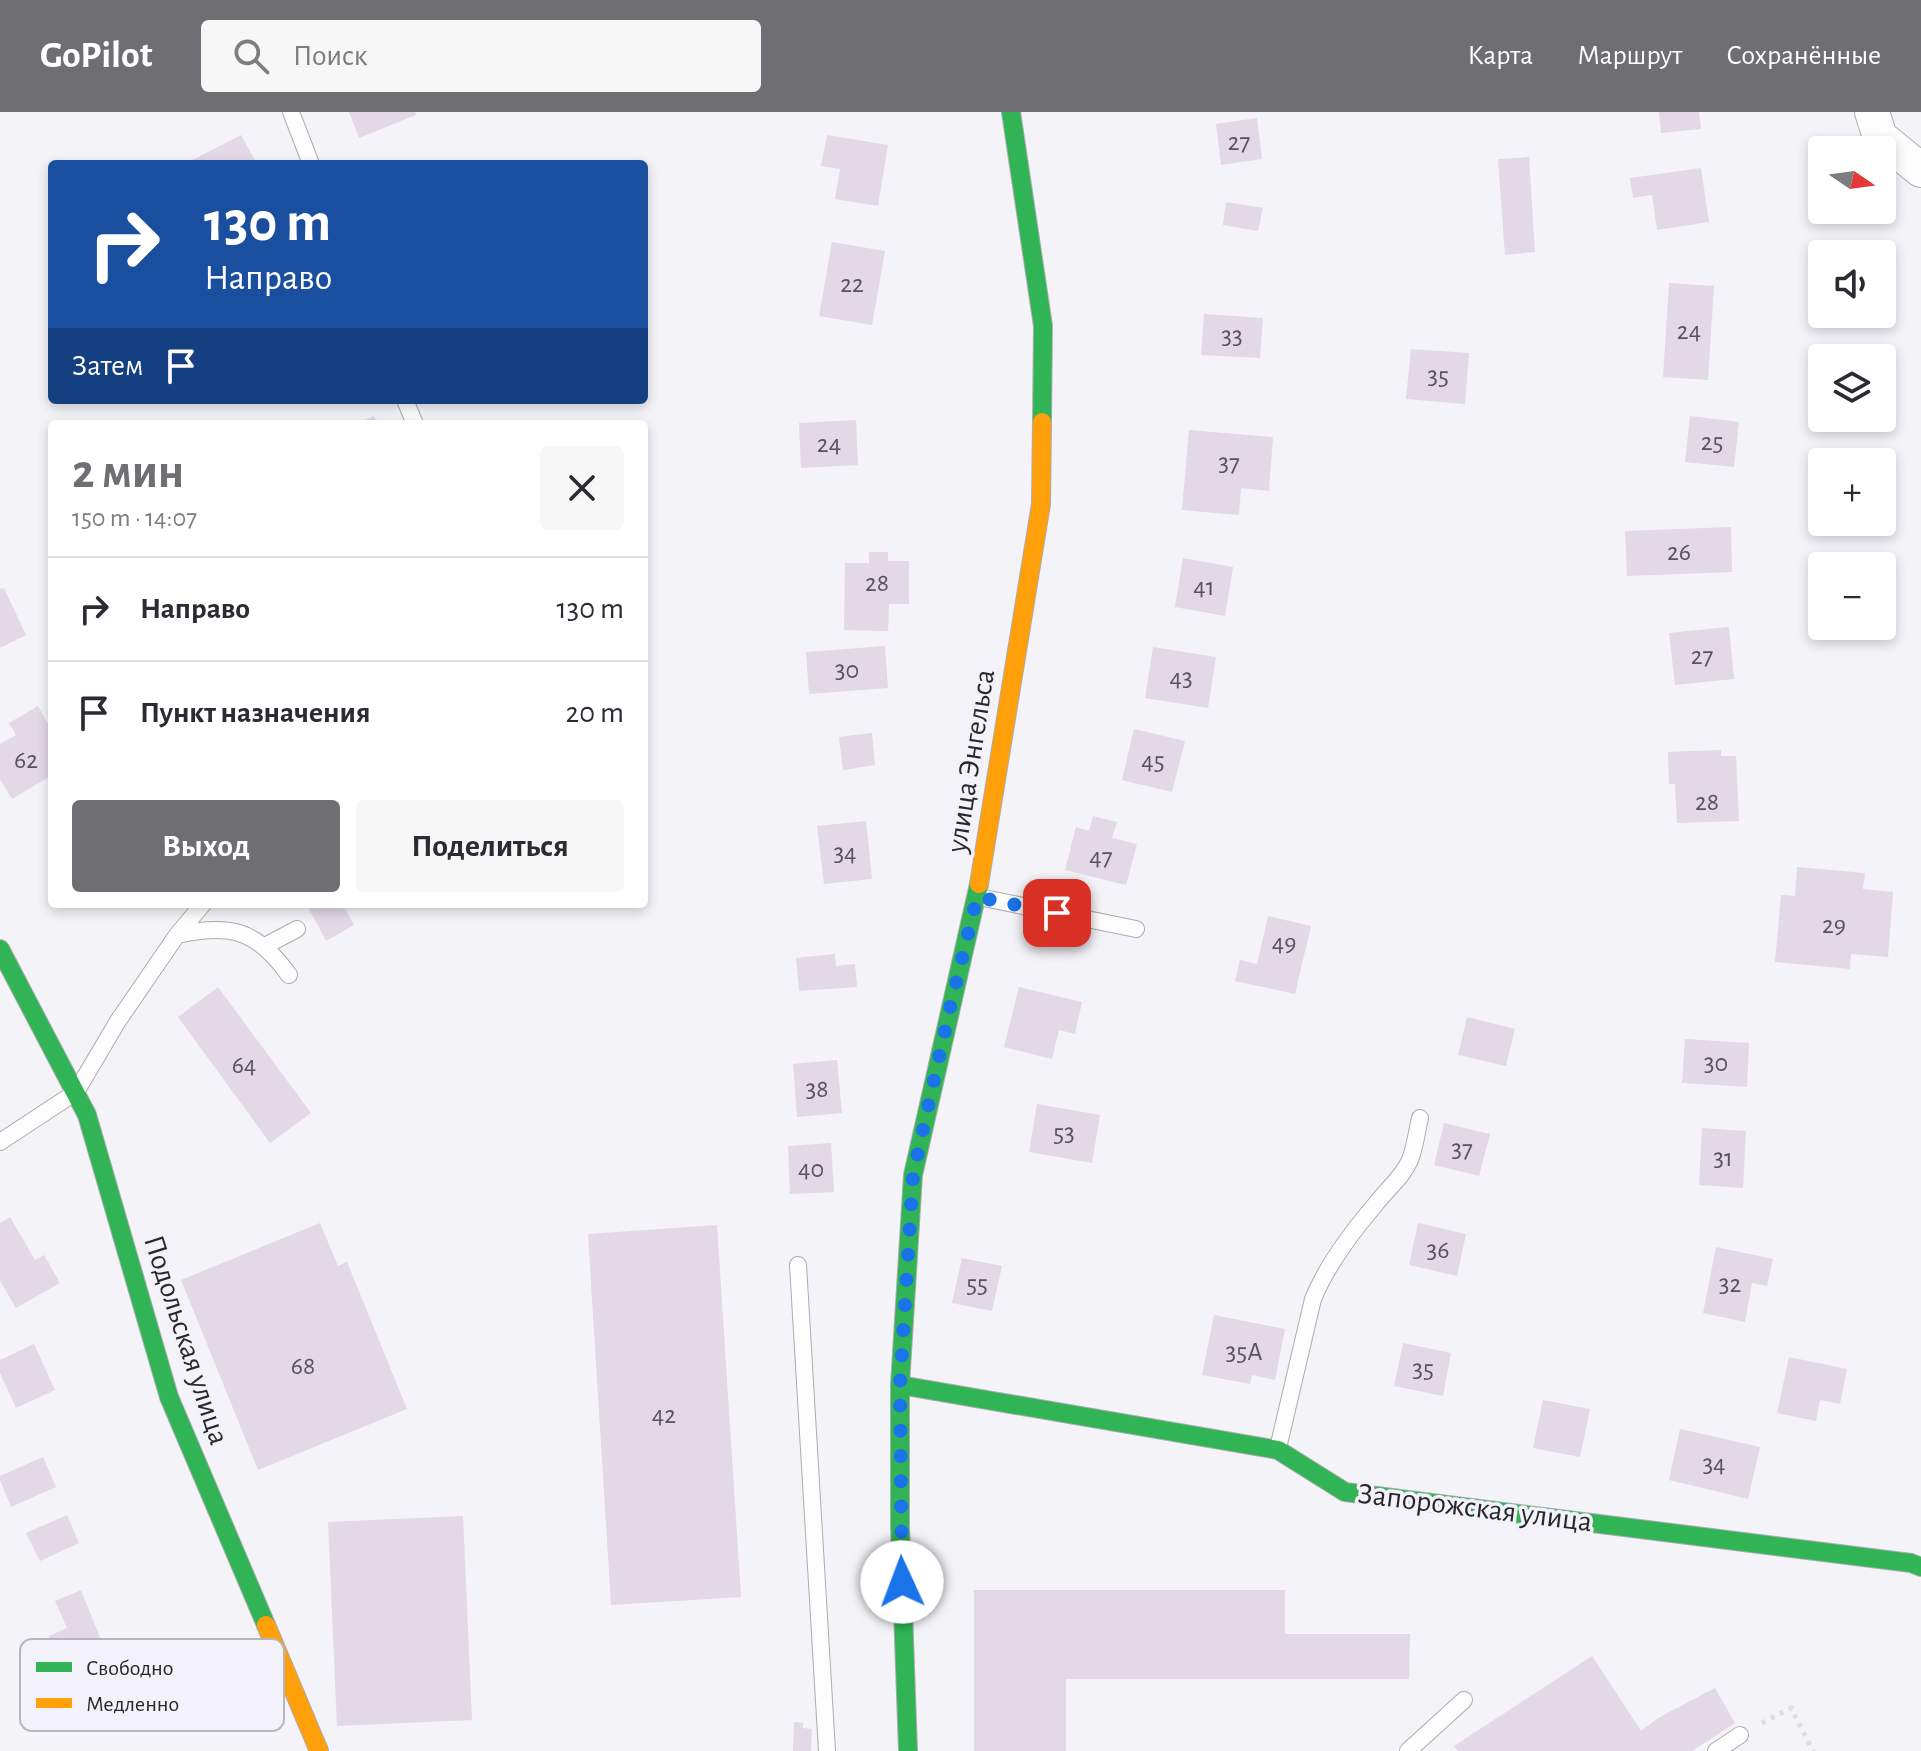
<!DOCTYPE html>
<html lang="ru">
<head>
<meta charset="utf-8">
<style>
  :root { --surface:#fff; --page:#f7f7f7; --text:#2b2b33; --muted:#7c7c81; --line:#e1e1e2; --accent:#6f6f73 }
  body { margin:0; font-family:"Alegreya Sans",sans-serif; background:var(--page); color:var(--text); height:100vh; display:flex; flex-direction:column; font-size:30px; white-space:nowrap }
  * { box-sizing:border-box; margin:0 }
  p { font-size:26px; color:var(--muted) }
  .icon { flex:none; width:44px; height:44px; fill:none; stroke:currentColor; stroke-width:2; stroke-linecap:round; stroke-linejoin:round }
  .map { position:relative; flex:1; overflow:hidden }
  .side { position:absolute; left:48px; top:308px; width:600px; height:488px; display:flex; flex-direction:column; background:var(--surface); border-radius:8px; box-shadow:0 4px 12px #0003 }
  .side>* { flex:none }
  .guide { position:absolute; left:48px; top:48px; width:600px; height:244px; border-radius:8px; box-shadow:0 4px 12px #0003; background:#1a4fa0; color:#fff; overflow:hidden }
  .needle { width:52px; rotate:103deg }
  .fabs { position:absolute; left:1808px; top:24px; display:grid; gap:16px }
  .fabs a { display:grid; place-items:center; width:88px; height:88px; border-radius:8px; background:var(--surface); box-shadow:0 4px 12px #0003; font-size:40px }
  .pin { position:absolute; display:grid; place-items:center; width:68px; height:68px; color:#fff; margin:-34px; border-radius:16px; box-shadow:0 4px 12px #0006 }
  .me { position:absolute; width:88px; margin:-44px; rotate:358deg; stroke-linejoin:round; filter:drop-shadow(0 0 6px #0008) }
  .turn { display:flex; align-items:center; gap:28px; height:168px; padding:0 24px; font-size:36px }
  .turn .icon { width:104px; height:104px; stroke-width:2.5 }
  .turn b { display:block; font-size:56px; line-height:68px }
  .then { display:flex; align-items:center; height:76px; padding:0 24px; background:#0003; gap:16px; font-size:30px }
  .round { display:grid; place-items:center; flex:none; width:84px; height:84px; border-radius:8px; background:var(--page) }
  .overview { display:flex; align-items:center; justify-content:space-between; height:136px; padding:0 24px }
  h1 { font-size:48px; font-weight:700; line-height:60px; color:var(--accent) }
  .primary-button { display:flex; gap:16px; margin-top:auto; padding:16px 24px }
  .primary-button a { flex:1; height:92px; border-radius:8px; background:var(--accent); color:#fff; font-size:32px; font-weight:700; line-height:92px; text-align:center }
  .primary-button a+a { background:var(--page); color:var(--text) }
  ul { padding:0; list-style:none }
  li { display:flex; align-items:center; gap:24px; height:104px; padding:0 24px; border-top:2px solid var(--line) }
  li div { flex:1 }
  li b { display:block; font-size:30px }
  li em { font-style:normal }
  header { display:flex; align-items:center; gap:48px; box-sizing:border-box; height:112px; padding:0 40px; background:var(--accent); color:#fff }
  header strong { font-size:38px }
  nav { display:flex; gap:44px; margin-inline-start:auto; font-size:28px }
  .search { width:560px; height:72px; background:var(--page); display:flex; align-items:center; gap:20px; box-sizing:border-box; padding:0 28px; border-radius:8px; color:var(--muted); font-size:30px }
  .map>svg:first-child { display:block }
</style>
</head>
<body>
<header>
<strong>GoPilot</strong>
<div class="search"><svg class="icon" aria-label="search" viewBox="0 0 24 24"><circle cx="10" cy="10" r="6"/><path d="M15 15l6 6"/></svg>Поиск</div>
<nav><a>Карта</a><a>Маршрут</a><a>Сохранённые</a></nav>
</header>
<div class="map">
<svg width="1921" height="1639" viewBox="0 0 1921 1639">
  <rect width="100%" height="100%" fill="#f4f3f8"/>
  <path fill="#e2d8e6" d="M349 0H415L416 3 359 26Z
    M1659 0H1699L1701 17 1661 21Z
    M1257 6 1262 47 1221 53 1216 12Z
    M241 23 257 52H185Z
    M827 23 888 33 878 94 835 87 840 57 821 54Z
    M1529 45 1535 140 1505 143 1498 47Z
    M1701 56 1709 110 1657 118 1652 83 1633 86 1630 66Z
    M1226 90 1263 96 1258 119 1223 113Z
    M832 130 885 139 872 213 819 204Z
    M1669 171 1714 174 1708 268 1663 265Z
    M1204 202 1263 206 1260 246 1201 243Z
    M1411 237 1469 241 1465 292 1406 287Z
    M374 304 378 312H355Z
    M1690 304 1739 310 1734 355 1685 350Z
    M856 308 858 353 801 356 799 311Z
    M1189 318 1273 325 1269 379 1241 376 1239 403 1182 398Z
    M1731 415 1732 460 1627 464 1625 419Z
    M869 440H888V449H909V492H889L888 519 844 518 845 451H869Z
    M1183 446 1233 455 1225 504 1175 495Z
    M4 476 26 523 0 536V477Z
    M1729 515 1734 567 1675 573 1669 521Z
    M885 534 888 576 809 582 806 540Z
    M1153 535 1216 545 1208 596 1145 586Z
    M38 594 52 619V663L12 687 0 667V632L16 623 9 611Z
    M1134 617 1185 629 1172 680 1122 668Z
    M872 621 875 653 843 658 839 625Z
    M1721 638V644H1736L1739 709 1677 711 1675 672H1669L1668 640Z
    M1093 704 1117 710 1112 726 1137 732 1126 773 1065 758 1076 715 1089 719Z
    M866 709 872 767 824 772 817 714Z
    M1797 755 1865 761 1863 777 1893 780 1888 845 1851 842 1850 857 1775 850 1781 783 1795 784Z
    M309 792H343L354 813 326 829 307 793Z
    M1268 804 1311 814 1295 882 1235 869 1240 848 1257 852Z
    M835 842 836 854 855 852 857 875 799 879 796 846Z
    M218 875 311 1001 270 1031 178 905Z
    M1019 875 1082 890 1075 922 1059 918 1052 947 1004 935Z
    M1467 905 1515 917 1506 954 1458 943Z
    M1685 927 1749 931 1747 975 1682 971Z
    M837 948 842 1001 797 1005 793 952Z
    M1037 992 1100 1003 1092 1051 1029 1040Z
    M1444 1011 1490 1022 1479 1064 1434 1053Z
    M1702 1016 1746 1019 1743 1076 1699 1073Z
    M831 1031 834 1080 790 1082 788 1034Z
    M10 1105 35 1148 44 1143 60 1171 16 1196 0 1169V1111Z
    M320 1111 338 1154 347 1150 407 1297 258 1358 181 1168Z
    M1418 1111 1466 1122 1457 1164 1409 1153Z
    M717 1113 741 1485 611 1493 588 1122Z
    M1716 1135 1773 1147 1767 1174 1752 1171 1745 1210 1703 1201Z
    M962 1146 1002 1154 992 1199 952 1191Z
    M1214 1203 1285 1217 1275 1268 1252 1263 1250 1272 1202 1263Z
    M1403 1231 1451 1241 1443 1284 1394 1274Z
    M34 1232 55 1278 16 1296 0 1261V1248Z
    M1789 1245 1847 1257 1840 1292 1820 1288 1816 1309 1777 1301Z
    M1543 1288 1590 1297 1580 1345 1533 1336Z
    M1680 1317 1760 1335 1748 1387 1669 1368Z
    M43 1345 56 1375 11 1395 0 1368V1364Z
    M67 1403 79 1431 40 1449 26 1421Z
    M463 1404 472 1608 337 1614 328 1410Z
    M81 1478 101 1528 58 1547 49 1524 67 1516 55 1489Z
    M974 1478H1285V1522H1410L1409 1567H1066V1639H974Z
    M1592 1544 1641 1619 1658 1606 1715 1576 1735 1611 1692 1639H1458L1454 1634Z
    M794 1610 803 1611V1616L812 1617 811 1639H793Z"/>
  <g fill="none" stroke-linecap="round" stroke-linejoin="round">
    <g stroke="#acacaf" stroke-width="18">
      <path id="lane" d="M291 0 311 52
        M405 288 415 312
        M979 785 1136 817
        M177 823C230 811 257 818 289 863
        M265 834 297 817
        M0 1030 76 980 118 909 177 823 203 792
        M798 1153 827 1639
        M1278 1336 1313 1187C1327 1153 1351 1121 1375 1093 1386 1078 1402 1066 1410 1048 1415 1035 1417 1019 1420 1006
        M1408 1639 1464 1588
        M1716 1639 1740 1623"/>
    </g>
    <g stroke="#acacaf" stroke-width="36">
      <path id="street" d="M1872 0 1880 25 1921 58"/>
    </g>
    <g stroke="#acacaf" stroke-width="20">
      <path id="fast" d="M1011 0 1043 214 1042 310
        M0 837 87 1003 169 1285 266 1513
        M900 1273 1278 1338 1345 1380 1911 1451 1921 1455
        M908 1639 900 1414V1273L913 1063 979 772"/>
    </g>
    <g stroke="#acacaf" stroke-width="20">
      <path id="slow" d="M979 772 1041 392 1042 310
        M266 1513 319 1639"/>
    </g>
    <path stroke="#ddddde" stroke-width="5" stroke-dasharray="4 6" stroke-linecap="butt" d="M1762 1611 1791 1596 1813 1639"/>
    <use href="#lane" stroke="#fdfdfe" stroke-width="16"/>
    <use href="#street" stroke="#fdfdfe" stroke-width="34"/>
    <use href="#fast" stroke="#30b455" stroke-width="18"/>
    <use href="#slow" stroke="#ff9f0a" stroke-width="18"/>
  </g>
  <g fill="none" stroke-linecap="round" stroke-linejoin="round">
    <path stroke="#1a73e8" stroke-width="14" stroke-dasharray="0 25.2" d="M902 1470 900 1273 913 1063 950 896 977 785 1057 801"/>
  </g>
  <g text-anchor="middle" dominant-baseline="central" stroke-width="7" stroke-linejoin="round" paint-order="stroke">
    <g font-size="26" fill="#56545a">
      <text x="1239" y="30">27</text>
      <text x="852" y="172">22</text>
      <text x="1689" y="219">24</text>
      <text x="1232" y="224">33</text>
      <text x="1438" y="264">35</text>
      <text x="1712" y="330">25</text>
      <text x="829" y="332">24</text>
      <text x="1229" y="351">37</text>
      <text x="1679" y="440">26</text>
      <text x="877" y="471">28</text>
      <text x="1204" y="475">41</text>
      <text x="1702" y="544">27</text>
      <text x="847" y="558">30</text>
      <text x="1181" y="566">43</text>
      <text x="26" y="648">62</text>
      <text x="1153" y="649">45</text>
      <text x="1707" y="690">28</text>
      <text x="845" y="741">34</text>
      <text x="1101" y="745">47</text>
      <text x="1834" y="813">29</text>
      <text x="1284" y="831">49</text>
      <text x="1716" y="951">30</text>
      <text x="244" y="953">64</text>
      <text x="817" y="977">38</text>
      <text x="1064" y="1021">53</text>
      <text x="1462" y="1037">37</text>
      <text x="1723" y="1046">31</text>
      <text x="811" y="1057">40</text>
      <text x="1438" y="1138">36</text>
      <text x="977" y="1172">55</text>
      <text x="1730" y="1172">32</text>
      <text x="1244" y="1240">35А</text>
      <text x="303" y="1254">68</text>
      <text x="1423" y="1257">35</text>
      <text x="664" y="1303">42</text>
      <text x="1714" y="1352">34</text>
    </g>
    <g font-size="30" fill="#28282b" stroke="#f3f1fa">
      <text transform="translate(971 649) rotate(-81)">улица Энгельса</text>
      <text transform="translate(186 1228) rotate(72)">Подольская улица</text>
      <text transform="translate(1475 1396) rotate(7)">Запорожская улица</text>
    </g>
  </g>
  <rect x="20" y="1527" width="264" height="92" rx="12" fill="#f3f1fa" stroke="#b6b5bc" stroke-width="2"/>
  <rect x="36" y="1550" width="36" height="10" fill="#30b455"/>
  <rect x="36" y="1586" width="36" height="10" fill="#ff9f0a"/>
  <g font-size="22" fill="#28282b">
    <text x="86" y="1563">Свободно</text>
    <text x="86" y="1599">Медленно</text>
  </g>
</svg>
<div class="fabs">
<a><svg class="needle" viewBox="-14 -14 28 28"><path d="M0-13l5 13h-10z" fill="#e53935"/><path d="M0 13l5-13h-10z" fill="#7c7c81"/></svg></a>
<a><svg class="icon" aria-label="sound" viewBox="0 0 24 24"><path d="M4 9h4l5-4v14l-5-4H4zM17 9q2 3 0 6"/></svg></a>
<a><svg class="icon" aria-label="layers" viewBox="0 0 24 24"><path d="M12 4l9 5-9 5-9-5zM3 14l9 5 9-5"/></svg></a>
<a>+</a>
<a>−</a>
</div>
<div class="pin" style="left:1057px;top:801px;background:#d93025"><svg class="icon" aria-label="arrive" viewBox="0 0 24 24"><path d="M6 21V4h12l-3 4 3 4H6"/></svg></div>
<svg class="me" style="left:902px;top:1470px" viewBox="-20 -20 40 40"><circle r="19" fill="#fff"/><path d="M0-13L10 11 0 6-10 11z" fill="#1a73e8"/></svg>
<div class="guide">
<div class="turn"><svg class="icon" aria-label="right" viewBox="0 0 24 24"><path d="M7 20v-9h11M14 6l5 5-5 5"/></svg><div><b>130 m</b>Направо</div></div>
<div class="then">Затем<svg class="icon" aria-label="arrive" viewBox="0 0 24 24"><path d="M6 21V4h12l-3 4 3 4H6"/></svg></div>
</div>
<section class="side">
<div class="overview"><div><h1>2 мин</h1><p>150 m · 14:07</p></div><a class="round"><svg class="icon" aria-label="close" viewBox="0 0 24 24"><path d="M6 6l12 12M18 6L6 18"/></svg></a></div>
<ul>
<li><svg class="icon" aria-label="right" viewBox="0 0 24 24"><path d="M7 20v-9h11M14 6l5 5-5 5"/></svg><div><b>Направо</b></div><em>130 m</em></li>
<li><svg class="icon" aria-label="arrive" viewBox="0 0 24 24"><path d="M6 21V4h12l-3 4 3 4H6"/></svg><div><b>Пункт назначения</b></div><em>20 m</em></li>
</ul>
<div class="primary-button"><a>Выход</a><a>Поделиться</a></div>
</section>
</div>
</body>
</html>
